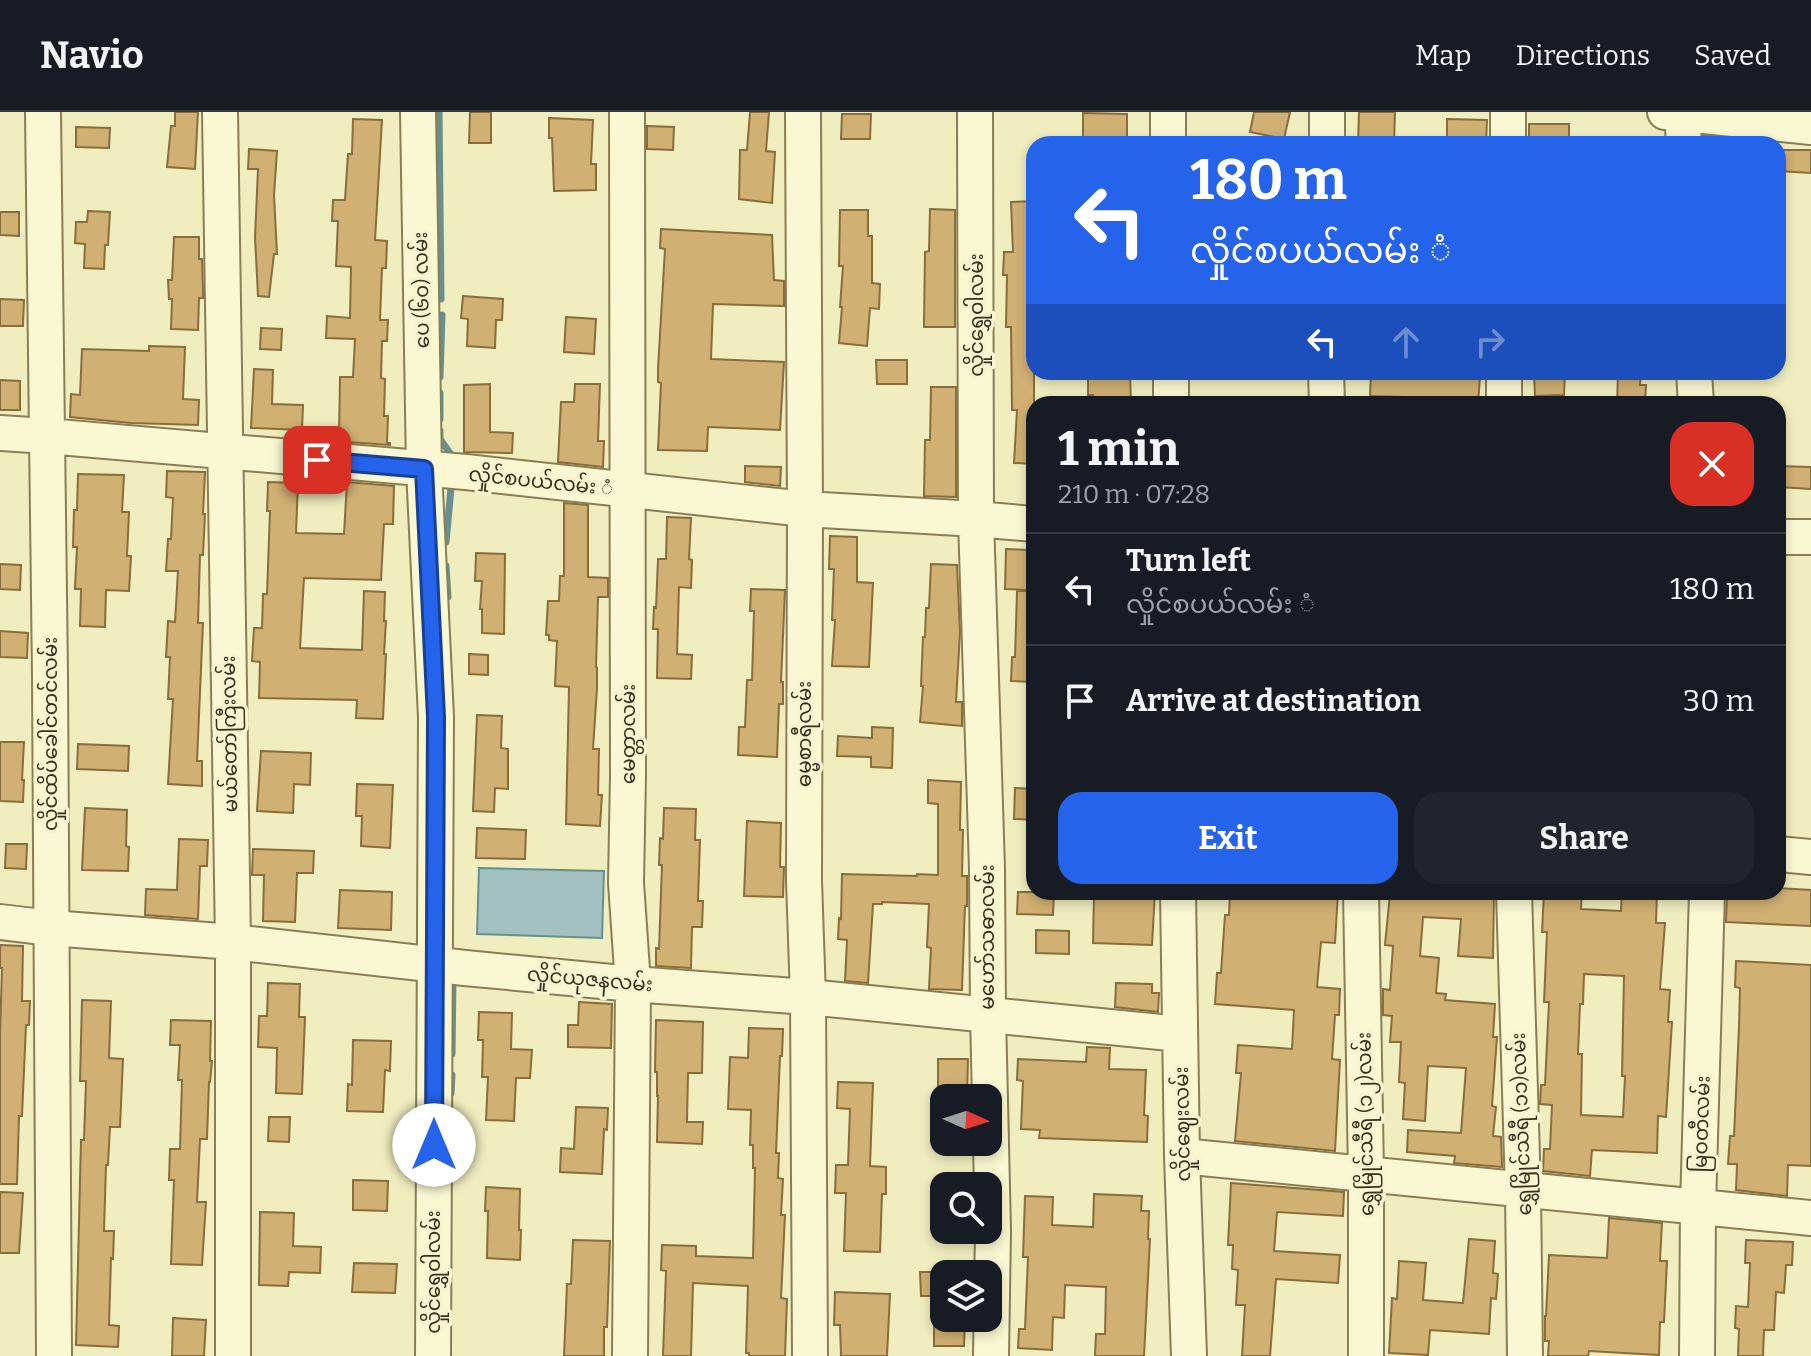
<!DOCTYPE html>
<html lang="en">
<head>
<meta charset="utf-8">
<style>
  :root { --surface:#171b24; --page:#20242c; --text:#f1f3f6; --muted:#9ea1a6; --line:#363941; --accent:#2563eb }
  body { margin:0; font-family:Bitter,"Noto Sans Myanmar",serif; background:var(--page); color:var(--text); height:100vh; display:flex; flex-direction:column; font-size:30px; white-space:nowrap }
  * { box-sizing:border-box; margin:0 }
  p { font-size:26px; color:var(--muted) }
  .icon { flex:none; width:44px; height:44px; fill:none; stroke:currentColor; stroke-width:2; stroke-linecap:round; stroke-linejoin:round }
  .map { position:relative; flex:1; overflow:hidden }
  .panel { position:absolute; left:1026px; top:284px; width:760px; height:504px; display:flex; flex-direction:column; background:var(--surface); border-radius:24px; box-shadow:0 4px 12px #0003 }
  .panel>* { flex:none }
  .banner { position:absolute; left:1026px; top:24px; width:760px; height:244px; border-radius:24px; box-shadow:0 4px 12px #0003; background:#2563eb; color:#fff; overflow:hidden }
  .needle { width:52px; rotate:93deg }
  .tools { position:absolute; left:930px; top:972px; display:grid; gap:16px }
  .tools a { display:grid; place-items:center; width:72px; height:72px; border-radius:16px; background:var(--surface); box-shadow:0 4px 12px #0003; font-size:40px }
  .pin { position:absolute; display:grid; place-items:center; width:68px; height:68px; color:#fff; margin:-34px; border-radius:16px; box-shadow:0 4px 12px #0006 }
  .me { position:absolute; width:88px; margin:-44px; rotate:0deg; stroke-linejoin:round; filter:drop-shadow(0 0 6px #0008) }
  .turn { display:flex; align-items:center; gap:28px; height:168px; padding:0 32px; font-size:36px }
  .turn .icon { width:104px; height:104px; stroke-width:2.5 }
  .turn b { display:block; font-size:56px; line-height:68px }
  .lanes { display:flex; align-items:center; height:76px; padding:0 32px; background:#0003; justify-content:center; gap:40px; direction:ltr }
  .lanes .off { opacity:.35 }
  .round { display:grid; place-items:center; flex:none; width:84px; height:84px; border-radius:24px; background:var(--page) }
  .head { display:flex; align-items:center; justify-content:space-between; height:136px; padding:0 32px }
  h1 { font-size:48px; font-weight:700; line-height:60px }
  .primary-button { display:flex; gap:16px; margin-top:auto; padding:16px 32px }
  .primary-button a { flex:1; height:92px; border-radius:24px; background:var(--accent); color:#fff; font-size:32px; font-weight:700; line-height:92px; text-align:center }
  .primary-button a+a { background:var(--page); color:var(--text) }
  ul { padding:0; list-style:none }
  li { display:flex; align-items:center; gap:24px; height:112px; padding:0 32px; border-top:2px solid var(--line) }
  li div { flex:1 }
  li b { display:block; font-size:30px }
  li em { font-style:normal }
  header { display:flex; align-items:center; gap:48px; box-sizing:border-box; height:112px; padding:0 40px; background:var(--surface); border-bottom:2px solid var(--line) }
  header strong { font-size:38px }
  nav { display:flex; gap:44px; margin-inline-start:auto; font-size:28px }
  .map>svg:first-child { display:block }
</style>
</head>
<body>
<header>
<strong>Navio</strong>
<nav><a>Map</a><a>Directions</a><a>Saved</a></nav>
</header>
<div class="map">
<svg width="1811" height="1244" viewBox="0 0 1811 1244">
  <rect width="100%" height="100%" fill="#f0edbf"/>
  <path fill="#a2c1c0" stroke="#698f8f" stroke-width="2" d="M479 756 604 759 602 826 477 822Z"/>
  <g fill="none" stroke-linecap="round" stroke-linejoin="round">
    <path stroke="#698f8f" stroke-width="7" d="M439 0 441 187
      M440 265 442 203
      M440 307V281
      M440 319V327L452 344
      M446 430 451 376
      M446 454 448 485
      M452 942 453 865
      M451 981 452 963"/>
  </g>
  <path fill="#d0b073" stroke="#896d3b" stroke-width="2" fill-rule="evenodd" d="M175 0H198L195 57 167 55 171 14H175Z
    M470 0H491V31H469Z
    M750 0H769L766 39 775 40 772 91 739 87 740 38H747Z
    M1254 0H1290L1284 27 1250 20Z
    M1359 0H1395L1394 32H1358Z
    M1083 1 1127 2V30L1083 29Z
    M842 2H871L870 27H841Z
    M549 6 593 8 591 52H596V78L554 79 552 26H549Z
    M353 7 382 8 375 128 387 129 386 156H382L380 208H388L387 229H382L381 266 385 267 384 304H388L387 331H390V333L348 330V324H339L340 265H353L355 227 326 226 327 204 350 206 351 155 336 154 338 109H332L333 88H345L348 42H352Z
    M1447 7 1487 8 1486 32H1447Z
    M1529 12H1569V32H1529Z
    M647 14 674 15 673 38 647 37Z
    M76 15 110 16 109 36 76 35Z
    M249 37 277 39 274 83 277 142H274L269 185 258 184 255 125 258 57H248Z
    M1778 38H1811V61L1778 59Z
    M1034 89 1030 185H1034V352L1014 351 1017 298H1012L1011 215H1006L1007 163H1003L1004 140H1013L1011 90Z
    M930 97 955 98V215H924L925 140 929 139Z
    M840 98H868V124H872V171L880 172 879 197 870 196 867 234 839 231 842 195H840L843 154H839Z
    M88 99 110 100 108 133H105L104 157 84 156 85 132 75 131 76 110H87Z
    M0 100H19V124L0 123Z
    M661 117 772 123 774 168 784 169V194L713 192 711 247 784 250 780 318 708 315 707 339 658 338 661 271 658 270V256L665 137 660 136Z
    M174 125H199V147H202L203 177V186H199L198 218 171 217 172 187H169L168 168H172Z
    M463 184 503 187 502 208H496L495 236 467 234 468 207 461 206Z
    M0 187 24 188 23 214H0Z
    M566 205 596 207 594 242 564 240Z
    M261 216 282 217 281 238 260 237Z
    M149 234 185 235 183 287 199 288 198 313 131 311 70 305 71 282 80 283 82 237 149 239Z
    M876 248H907V272H877Z
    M254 257 273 258 272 292 303 293 302 318 251 316Z
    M1088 260H1130L1131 292H1094L1093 283H1088Z
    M1371 260H1422L1480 265 1478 292H1438L1439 286 1370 284Z
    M1618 260H1641L1640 273H1646L1645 292H1617Z
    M1565 261 1564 283 1535 284 1534 262Z
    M0 268 20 269V298H0Z
    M490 272V320L513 321 512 341 464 340V273Z
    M575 272H600L598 329H604L603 355 558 350 561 290H574Z
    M931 275H956V385L924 384 925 328H930Z
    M745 354 781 355 780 374 745 370Z
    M1778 354 1811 355V377L1778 375Z
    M167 359 205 360 203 402H205L203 443H200L198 511H203L197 649H202V674L168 672 173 587H168L170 545H166L168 509 175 510 178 459H166L168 427H171L173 386 166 385Z
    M78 362 124 363 122 400H129L127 444H131L129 479 106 478 105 515 80 514 81 477H75L77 435H73L74 398H77Z
    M268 370 298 371 296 421 344 422 347 370 394 374 393 412H384L381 468 304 466 300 536 362 538 364 479 385 480 384 509H386L384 542H386L383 607 356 606 357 588 259 586 260 550 252 549 254 516H262L263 482H267L270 399H267Z
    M564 391 588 393V465L608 466V485H598L596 555 597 556V576L593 637H599L598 683H602L600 714 566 712 569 575 555 574 557 529 549 528V523H546L548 489H559L560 464H564Z
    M667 405 691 406 689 447 692 448 691 476 679 475 677 542 692 543 691 567 657 566 658 517H653L654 495 656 496 658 447H666Z
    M830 424 857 425V470L873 471 869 555 832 554 835 508H832L834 457H829Z
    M1006 437 1030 438 1029 478 1005 477Z
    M476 441 505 442 504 522 482 521V497H480L482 469H475Z
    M0 452 21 453 20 478 0 477Z
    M931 452 957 453 960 520 956 590H962V614L920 610 923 574H921L923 525H925L926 496H929Z
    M751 477 785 478 781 570H783V592H779L777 645 738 643 739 615H745L747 568H752L754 499H750Z
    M1017 479H1034V570L1011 569 1012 545H1015Z
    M0 519 28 521 27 546 0 545Z
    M469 542 488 543V563L469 562Z
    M477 603 502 604 501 636 508 637V677L495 676 494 700 473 699Z
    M872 615 893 616 892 656 871 655V645L837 644 838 624 872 626Z
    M0 630H24L22 668H24L23 690 0 689Z
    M78 632 129 634 128 659 77 657Z
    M261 639 311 641 310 673 294 672 293 701 257 699Z
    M928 668 961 670 960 718H963L962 764H967V794H965L962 878 929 877 931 836 927 835 929 792 882 790V792H873L868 871 845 869 847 828 838 827 839 806 841 807 842 762 917 764V762L938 763V692L928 691Z
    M357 672 393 673 390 736 361 734 362 704H356Z
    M1015 676 1034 677V708L1014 707Z
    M85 696 127 698 126 734 129 735 128 759 82 758Z
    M664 696 696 697 695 728H700L698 789H703L702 815H692L691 856 656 854V836L659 837 662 753H659L660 726 663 727Z
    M747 709 781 711 780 755H784L783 785 744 784Z
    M477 716 526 718 525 747 476 746Z
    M179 727 208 728 207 754H200L198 807 145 803 146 777 177 778Z
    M6 732H27L26 757 5 756Z
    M253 737 314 739 313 761H297L295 810 263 809 264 763H252Z
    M1778 776 1811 778V814L1726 810 1727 780H1778Z
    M340 778 392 780 391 818 338 816Z
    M1018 780H1054L1053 803 1017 802Z
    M1094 780H1155L1152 833 1093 831Z
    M1230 780H1338L1335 831 1321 830 1317 875 1340 877 1339 903H1335L1332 947 1340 948 1335 1039 1235 1029 1241 961H1236L1238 933 1292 937 1294 898 1215 892 1217 861H1221L1225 803H1229Z
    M1458 780H1494L1493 846 1458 844 1461 807 1423 805 1420 844 1439 846 1436 881 1446 882 1445 888 1495 892 1493 925H1497L1492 994 1496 995 1493 1024 1501 1025 1502 1055 1454 1051 1455 1044 1407 1040 1408 1018 1461 1021 1466 956 1428 954 1425 1009 1403 1007 1405 971 1399 970 1401 930H1390L1392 904 1383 903V877L1390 878 1393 834 1385 833 1390 782 1458 786Z
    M1544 780H1582L1581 797 1621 799 1622 780H1657L1656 811H1665L1660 877 1670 878 1668 910H1672L1666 1005 1658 1004 1657 1041 1592 1038 1590 1064 1543 1059 1544 1037H1550L1552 993 1540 992 1541 973H1545L1549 890H1544L1547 820H1542ZM1584 862 1624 864 1622 964H1625L1623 1005 1581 1003 1582 942H1578L1580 892H1583Z
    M1036 818 1069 819V842L1036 841Z
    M0 833 23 834 22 889H30L29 913H26L22 1004H19L17 1072H0V922L2 856H0Z
    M1736 849 1811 853V1054L1788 1053 1787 1084 1736 1078 1737 1052H1728L1730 1024H1734L1739 915 1740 876 1735 875Z
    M268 871 300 872 299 905H305L302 982 276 981 277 936 258 935 259 904H267Z
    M1116 871 1152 872V881H1159L1158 900 1115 895Z
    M82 888 111 889 109 946 123 947 120 1015H110L108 1053H106L104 1119H114L113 1147 111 1146 109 1213 119 1214 118 1235 76 1233 81 1028H84L86 969H80Z
    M579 890 612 892 611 936 568 935V913H578Z
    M479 900 512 901 511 937 532 938 530 966H516L514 1009 486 1008 488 965H482L483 928H478Z
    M171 908 211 909 210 949H212L210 970H209L207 1027H200L197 1090H206L202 1153 171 1152 174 1068H169L170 1037H180L182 968H178L180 933H170Z
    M656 908 703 910 702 961H688L687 1010H703L702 1032 657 1030 658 984H657V960H655Z
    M749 916 783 917 782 944H780L776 1041H779L778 1066 783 1067 781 1103H785L781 1186 787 1187 785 1244H749V1241H746L748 1174 693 1171 691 1244H663L666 1159 661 1158 662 1133 696 1134V1144L753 1146 755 1056H753V1033H750L751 998 728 997 730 945 748 946Z
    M353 928 391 929 390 959 385 958 383 1000 347 999 348 972 352 973Z
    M1087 935 1110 936 1109 957 1146 958 1144 1003 1148 1004 1147 1030 1039 1026 1040 1018 1021 1017 1023 969 1017 968 1018 947 1086 950Z
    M938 947H968L967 986H938Z
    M838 970 873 971 870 1054 886 1055V1082H882L880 1140 844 1139 846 1081H835L836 1053H848L850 997 837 996Z
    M576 995 608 996 607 1018 604 1017 602 1062 560 1060 561 1036 574 1037Z
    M269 1005H290L289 1030 268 1029Z
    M353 1068 388 1069 387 1099 353 1098Z
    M1231 1071 1344 1080 1343 1104 1277 1100 1274 1139 1340 1143 1338 1171 1276 1167 1270 1244H1242L1245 1193H1236L1238 1158 1232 1157 1233 1133H1228Z
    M486 1075 520 1077 519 1118H521L520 1148 487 1146 488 1099H485Z
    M0 1080 23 1081 19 1141H0Z
    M1094 1082 1142 1084 1141 1099H1149L1148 1127H1150L1144 1244H1095L1096 1222H1105L1106 1175 1065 1173 1064 1206 1053 1205 1052 1238 1018 1236 1019 1217H1025L1028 1145H1023L1025 1084 1053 1085 1052 1113 1093 1115Z
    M260 1100 294 1101 293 1134 321 1135 320 1161 289 1160 288 1174 259 1173Z
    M1609 1106 1662 1111 1660 1149H1667L1664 1210H1660L1659 1243 1589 1239 1588 1244H1548L1549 1229H1545V1204H1546L1549 1143 1607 1146Z
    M1469 1127 1495 1129 1493 1161 1498 1162 1496 1187 1491 1186 1489 1222 1430 1218 1428 1243 1389 1241 1392 1186 1397 1187 1399 1149 1426 1151 1423 1188 1463 1191Z
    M573 1128 610 1129 607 1215H604V1244H564L567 1172H571Z
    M1746 1128 1793 1130 1792 1153H1786L1784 1181 1776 1180 1774 1218H1764L1763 1244H1738L1739 1217 1735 1216 1736 1194 1748 1195 1750 1151H1745Z
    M354 1151 397 1152 395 1181 352 1180Z
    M920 1160H944V1184H921Z
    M835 1180 890 1182 887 1244H841L840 1213H834Z
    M173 1206 206 1208 204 1244H172Z
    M934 1206H965L964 1234H934Z"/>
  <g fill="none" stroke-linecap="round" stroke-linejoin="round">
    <g stroke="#897e56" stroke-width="38">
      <path id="minor" d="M43 0 50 564 54 1244
        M220 0 233 830V1244
        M418 0 424 357 436 605 433 1244
        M627 0 628 663 626 771 633 872 630 1244
        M803 0 805 397 804 769 808 885 810 1244
        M975 0 976 407 987 757 988 903 993 1119 991 1244
        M1168 0V32
        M1665 0 1811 15
        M1682 0 1684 32
        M1327 32V0
        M1508 32V0
        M1171 260V292
        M1326 260 1327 292
        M1694 260 1696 292
        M1504 292V260
        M0 321 47 324 466 360 805 397 976 407 1034 412
        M1778 425H1811
        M1778 742 1811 745
        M1178 780 1182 1044 1189 1244
        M1361 780 1366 1062V1244
        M1514 780 1523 1079 1525 1244
        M0 810 51 816 233 830 465 856 633 872 808 885 1180 922
        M1182 1044 1811 1106
        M1697 1244 1698 1096 1707 780"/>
    </g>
    <use href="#minor" stroke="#faf8d2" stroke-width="34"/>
  </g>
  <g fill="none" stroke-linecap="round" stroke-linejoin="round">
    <g stroke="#184099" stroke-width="20">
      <path id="route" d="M317 348 424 357 436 605 434 1033"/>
    </g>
    <use href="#route" stroke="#2563eb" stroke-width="14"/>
  </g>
  <g text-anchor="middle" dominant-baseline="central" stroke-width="7" stroke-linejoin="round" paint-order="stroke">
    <g font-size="20" fill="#38301c" stroke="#f7f5cf">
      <text transform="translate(421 178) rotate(-91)">ပေ (၆၀) လမ်း</text>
      <text transform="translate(976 203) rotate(-90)">လှိုင်ရွှေဝါလမ်း</text>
      <text transform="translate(541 369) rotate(6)">လှိုင်စပယ်လမ်း ံ</text>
      <text transform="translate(50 622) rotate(-90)">လှိုင်ထိပ်ခေါင်တင်လမ်း</text>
      <text transform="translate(229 622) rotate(-91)">မယ်တော်ကြီးလမ်း</text>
      <text transform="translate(628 622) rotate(-90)">မေတ္တာလမ်း</text>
      <text transform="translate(804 622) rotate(-90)">ဓမ္မစာရီလမ်း</text>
      <text transform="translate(987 825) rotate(-90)">မဟော်သဓာလမ်း</text>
      <text transform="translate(590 867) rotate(5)">လှိုင်ယုဇနလမ်း</text>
      <text transform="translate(1182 1012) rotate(-91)">လှိုင်ဈေးလမ်း</text>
      <text transform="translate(1365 1012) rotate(-91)">ရွှေမြိုင်သီရီ (၁၂)လမ်း</text>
      <text transform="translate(1521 1012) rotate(-92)">ရွှေမြိုင်သီရီ (၁၁)လမ်း</text>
      <text transform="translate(1701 1012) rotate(-88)">မြဝတီလမ်း</text>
      <text transform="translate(433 1160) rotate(-90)">လှိုင်ရွှေဝါလမ်း</text>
    </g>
  </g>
</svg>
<div class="tools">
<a><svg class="needle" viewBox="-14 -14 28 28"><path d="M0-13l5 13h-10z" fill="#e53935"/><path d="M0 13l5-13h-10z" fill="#9ea1a6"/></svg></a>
<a><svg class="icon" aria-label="search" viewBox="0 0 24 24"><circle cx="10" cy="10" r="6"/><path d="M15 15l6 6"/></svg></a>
<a><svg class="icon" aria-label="layers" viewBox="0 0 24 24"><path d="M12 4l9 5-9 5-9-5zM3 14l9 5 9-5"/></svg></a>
</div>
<div class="pin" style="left:317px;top:348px;background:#d93025"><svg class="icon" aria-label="arrive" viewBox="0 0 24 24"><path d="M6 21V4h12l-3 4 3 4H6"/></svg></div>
<svg class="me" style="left:434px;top:1033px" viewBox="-20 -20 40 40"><circle r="19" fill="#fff"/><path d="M0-13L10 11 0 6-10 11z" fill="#2563eb"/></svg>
<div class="banner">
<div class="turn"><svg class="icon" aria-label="left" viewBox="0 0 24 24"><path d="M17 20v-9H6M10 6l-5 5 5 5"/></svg><div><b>180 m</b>လှိုင်စပယ်လမ်း ံ</div></div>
<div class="lanes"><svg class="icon" aria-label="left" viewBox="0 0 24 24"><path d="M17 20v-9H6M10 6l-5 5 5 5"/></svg><svg class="icon off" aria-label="ahead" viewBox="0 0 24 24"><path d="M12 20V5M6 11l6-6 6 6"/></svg><svg class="icon off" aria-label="right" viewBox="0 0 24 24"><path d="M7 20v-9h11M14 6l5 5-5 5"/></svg></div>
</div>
<section class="panel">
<div class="head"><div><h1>1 min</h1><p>210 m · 07:28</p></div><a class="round" style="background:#d93025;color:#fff"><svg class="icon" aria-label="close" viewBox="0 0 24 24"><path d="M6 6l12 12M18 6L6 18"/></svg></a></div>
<ul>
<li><svg class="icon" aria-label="left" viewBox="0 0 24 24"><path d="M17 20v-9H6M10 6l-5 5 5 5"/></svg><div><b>Turn left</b><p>လှိုင်စပယ်လမ်း ံ</p></div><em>180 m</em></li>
<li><svg class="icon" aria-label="arrive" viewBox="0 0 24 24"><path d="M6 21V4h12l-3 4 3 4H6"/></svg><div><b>Arrive at destination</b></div><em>30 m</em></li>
</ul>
<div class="primary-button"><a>Exit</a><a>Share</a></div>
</section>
</div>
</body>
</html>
